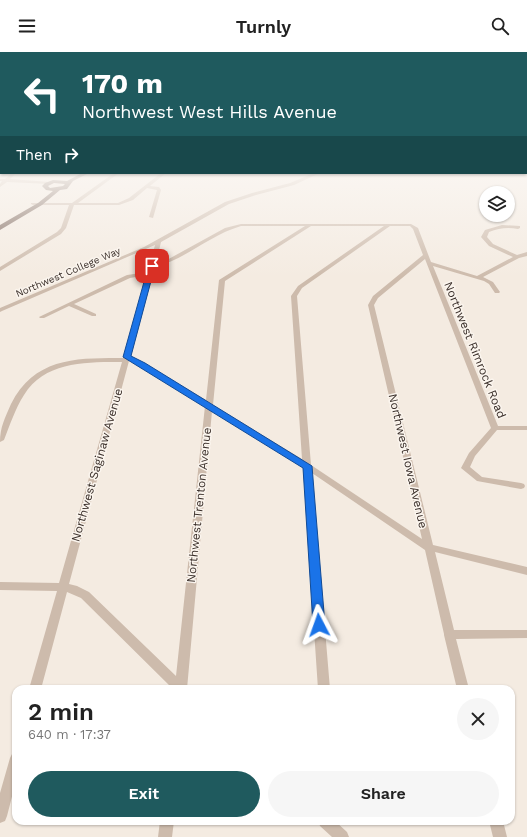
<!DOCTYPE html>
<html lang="en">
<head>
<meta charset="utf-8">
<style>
  :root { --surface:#fff; --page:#f6f6f6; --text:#222; --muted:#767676; --accent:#1f5a5e }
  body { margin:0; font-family:"Work Sans",sans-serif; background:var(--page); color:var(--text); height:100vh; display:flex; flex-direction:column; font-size:15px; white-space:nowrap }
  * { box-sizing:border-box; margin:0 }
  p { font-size:13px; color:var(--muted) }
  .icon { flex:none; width:22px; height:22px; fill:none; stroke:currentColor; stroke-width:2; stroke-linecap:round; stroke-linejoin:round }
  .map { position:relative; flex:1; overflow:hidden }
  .details { position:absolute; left:12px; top:633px; width:503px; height:140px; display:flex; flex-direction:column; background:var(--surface); border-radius:12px; box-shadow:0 1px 3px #0004 }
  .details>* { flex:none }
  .top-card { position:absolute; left:0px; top:0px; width:527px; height:122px; box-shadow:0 1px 3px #0004; background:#1f5a5e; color:#fff; overflow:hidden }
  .fabs { position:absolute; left:479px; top:134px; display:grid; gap:8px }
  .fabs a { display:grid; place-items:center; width:36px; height:36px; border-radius:50%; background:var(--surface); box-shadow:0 1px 3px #0004; font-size:20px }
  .pin { position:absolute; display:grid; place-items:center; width:34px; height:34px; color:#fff; margin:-17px; border-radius:8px; box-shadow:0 2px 6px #0006 }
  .me { position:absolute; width:44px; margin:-22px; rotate:356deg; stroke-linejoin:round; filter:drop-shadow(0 0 3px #0008) }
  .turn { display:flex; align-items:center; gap:14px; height:84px; padding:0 16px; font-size:18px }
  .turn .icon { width:52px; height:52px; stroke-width:2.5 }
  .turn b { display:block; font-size:28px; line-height:34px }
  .then { display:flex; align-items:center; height:38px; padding:0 16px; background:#0003; gap:8px; font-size:15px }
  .round { display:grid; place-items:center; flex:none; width:42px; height:42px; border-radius:21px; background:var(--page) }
  .headline { display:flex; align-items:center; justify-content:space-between; height:68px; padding:0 16px }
  h1 { font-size:24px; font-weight:600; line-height:30px }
  .cta { display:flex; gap:8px; margin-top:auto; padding:8px 16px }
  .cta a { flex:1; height:46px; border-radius:24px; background:var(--accent); color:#fff; font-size:16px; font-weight:600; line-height:46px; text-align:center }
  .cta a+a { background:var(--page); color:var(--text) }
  header { display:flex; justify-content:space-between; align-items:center; height:52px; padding:0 16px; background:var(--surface); font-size:18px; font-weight:600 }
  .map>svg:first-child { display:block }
</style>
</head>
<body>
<header><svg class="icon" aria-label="menu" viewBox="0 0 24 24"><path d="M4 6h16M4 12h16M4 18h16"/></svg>Turnly<svg class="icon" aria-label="search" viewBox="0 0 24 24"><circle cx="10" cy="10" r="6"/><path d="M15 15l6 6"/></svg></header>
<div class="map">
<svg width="527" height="785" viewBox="0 0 527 785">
  <rect width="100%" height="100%" fill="#f4ebe1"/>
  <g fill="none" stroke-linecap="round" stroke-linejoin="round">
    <path fill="#cdbbac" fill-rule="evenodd" d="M12 121H16L10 127 50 130 52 131 50 132 7 130 0 135V132L2 129H0V127H5Z
      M114 121H119L78 151H118L129 146 161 121H166L150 134 159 135 161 138 153 166 149 165 157 138 147 136 133 148 119 153H74L66 176 61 182 0 219V215L57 180 61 176 69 153H33L31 152V151H72Z
      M314 121H320L294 133 256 143 229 152 161 190 156 211 165 209 225 176 241 172H411L418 176 431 210 477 224 513 205 489 194 481 185 485 178 502 173 520 174V176L518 177C508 175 499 176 489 180L487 185 493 192 517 203 527 200V204L519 206 483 225 493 230 500 240 499 241H495L489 232 484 229 433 214 498 374H527V378H497L475 404 470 415 482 425 521 431 524 432 525 434 524 436 521 437 477 429 461 416 469 401 491 376 425 207 378 246 374 253 433 493 527 515V523L435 500 454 578H527V586L456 587 469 637H457L444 583V582L425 498 312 421 330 637H318L303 415 212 359 187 637H173L81 546 67 540 41 637H29L57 539 0 538V530L59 531 122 310C87 310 45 309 24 343 15 357 10 373 4 388L0 390C0 375 5 366 11 352 35 305 77 306 123 306L147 223 130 226 74 252 96 262V264H92L69 254 44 266H40L39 265 127 223 148 220 155 193 2 259 0 260V256L144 195 225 150 252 141 290 131ZM241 174H305L219 228 206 348 144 311 131 304 155 215C186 207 210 183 241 174ZM311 174H384L298 234 291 244 302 407 213 353 225 229ZM390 174H410L413 177 423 203 373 244 368 253 422 487 311 413 297 244 302 236ZM129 309 140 313 205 354 176 624 89 540 77 534 69 532Z
      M16 700V729L7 764 5 769 0 771V741L10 706 12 702Z
      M160 769H174L172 785H158Z
      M318 769H335L347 780 349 785H332L320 774Z
      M489 769H503L507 785H493Z"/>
    <path fill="#7d675c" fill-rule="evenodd" d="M82 121H89L73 129 67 137 60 138 42 153 0 178V173L38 151 53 139 46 138 42 134 45 131 53 128 67 129ZM54 131 65 132 63 134 50 136 48 134Z"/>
  </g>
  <linearGradient id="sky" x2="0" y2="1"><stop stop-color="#7eb2d2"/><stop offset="0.51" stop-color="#faf6f2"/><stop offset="1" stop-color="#faf6f2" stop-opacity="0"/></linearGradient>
  <rect width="527" height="225" fill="url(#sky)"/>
  <path fill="#1a73e8" stroke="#114b97" d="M149 212 155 214 131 304 145 311 312 414 325 573 323 577 319 578 315 577 313 573 303 416 123 305Z"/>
  <g text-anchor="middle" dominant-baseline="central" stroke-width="3" stroke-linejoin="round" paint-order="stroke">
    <g font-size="10" fill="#3b302b" stroke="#fbf5ee">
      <text transform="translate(68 220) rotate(-23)">Northwest College Way</text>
    </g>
    <g font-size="12" fill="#3b302b" stroke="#fbf5ee">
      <text transform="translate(475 298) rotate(68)">Northwest Rimrock Road</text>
      <text transform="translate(408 409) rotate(77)">Northwest Iowa Avenue</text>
      <text transform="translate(97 413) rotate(-74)">Northwest Saginaw Avenue</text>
      <text transform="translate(199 453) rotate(-84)">Northwest Trenton Avenue</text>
    </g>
  </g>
</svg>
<div class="fabs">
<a><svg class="icon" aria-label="layers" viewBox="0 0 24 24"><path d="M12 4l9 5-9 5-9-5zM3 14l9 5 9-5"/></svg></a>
</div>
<div class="pin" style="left:152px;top:214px;background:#d93025"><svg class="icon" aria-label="arrive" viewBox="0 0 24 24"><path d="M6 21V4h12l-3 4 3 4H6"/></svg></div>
<svg class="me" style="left:319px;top:573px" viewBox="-20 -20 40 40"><path d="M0-17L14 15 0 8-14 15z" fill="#1a73e8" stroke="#fff" stroke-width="4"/></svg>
<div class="top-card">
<div class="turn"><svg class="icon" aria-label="left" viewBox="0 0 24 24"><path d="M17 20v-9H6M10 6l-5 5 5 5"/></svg><div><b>170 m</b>Northwest West Hills Avenue</div></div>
<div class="then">Then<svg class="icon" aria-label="right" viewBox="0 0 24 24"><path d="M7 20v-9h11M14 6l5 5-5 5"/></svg></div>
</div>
<section class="details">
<div class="headline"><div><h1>2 min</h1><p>640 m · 17:37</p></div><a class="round"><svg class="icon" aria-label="close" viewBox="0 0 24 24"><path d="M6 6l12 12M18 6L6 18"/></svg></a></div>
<div class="cta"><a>Exit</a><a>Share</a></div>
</section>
</div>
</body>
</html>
